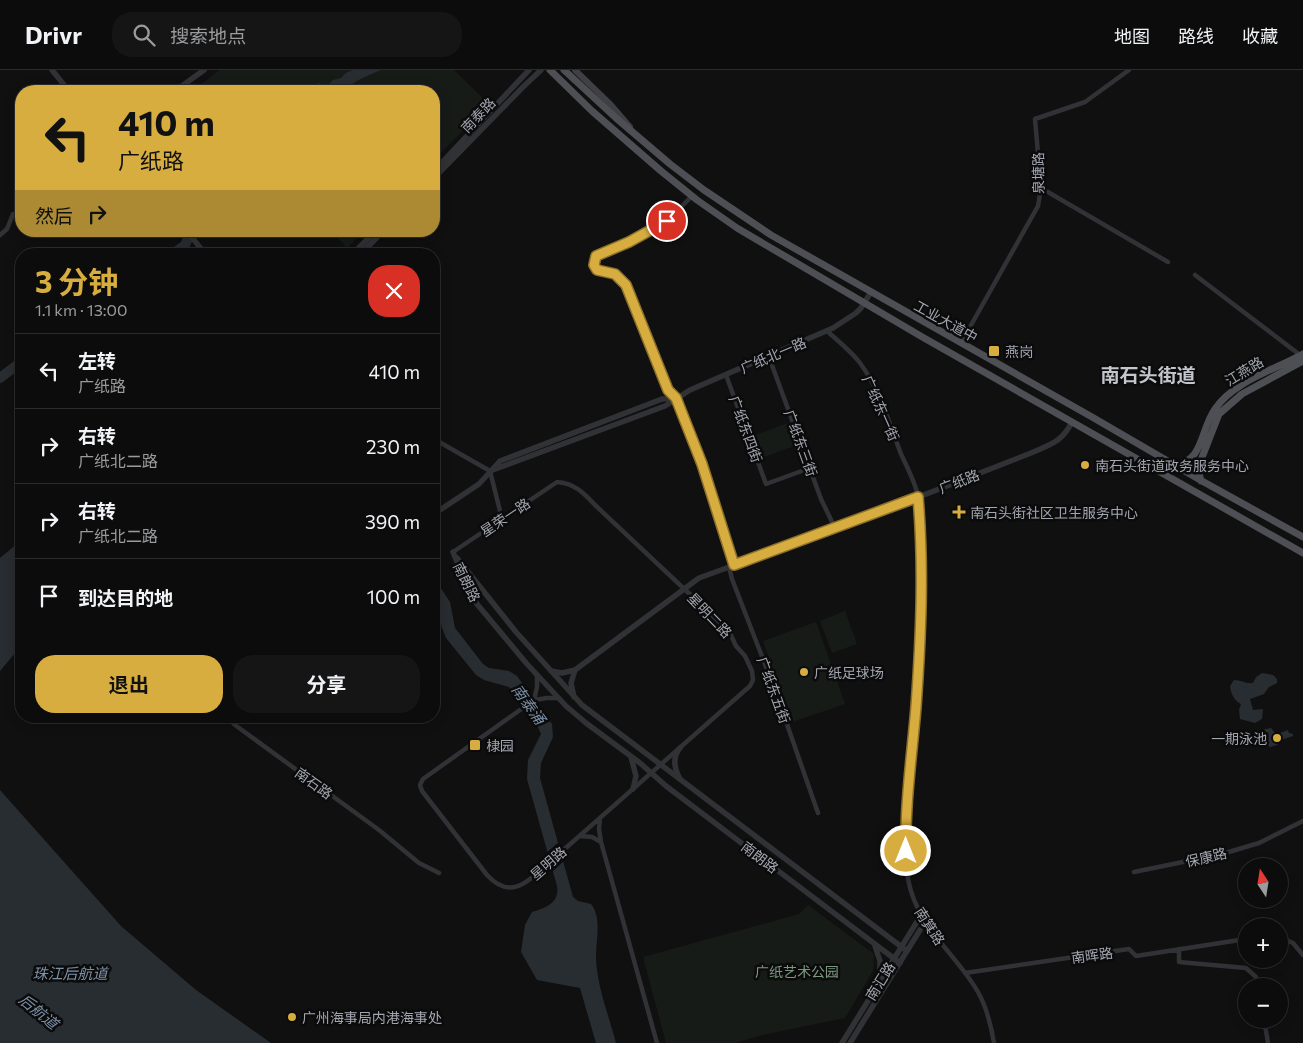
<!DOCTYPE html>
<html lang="zh">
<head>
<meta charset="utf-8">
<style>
  :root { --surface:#0c0c0d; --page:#151516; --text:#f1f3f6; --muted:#9a9b9d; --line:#2c2c2e; --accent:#d8ad40 }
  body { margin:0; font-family:Commissioner,"Noto Sans SC",sans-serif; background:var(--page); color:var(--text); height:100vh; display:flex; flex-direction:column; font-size:19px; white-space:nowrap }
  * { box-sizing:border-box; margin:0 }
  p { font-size:16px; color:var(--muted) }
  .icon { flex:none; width:28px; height:28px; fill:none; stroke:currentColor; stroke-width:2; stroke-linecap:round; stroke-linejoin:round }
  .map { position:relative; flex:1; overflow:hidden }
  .panel { position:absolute; left:15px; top:178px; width:425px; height:475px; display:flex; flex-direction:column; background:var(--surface); border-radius:20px; box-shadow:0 2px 12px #0003,0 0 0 1px var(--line) }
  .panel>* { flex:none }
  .hud { position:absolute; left:15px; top:15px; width:425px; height:152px; border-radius:20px; box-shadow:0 2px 12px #0003,0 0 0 1px var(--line); background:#d8ad40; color:#111; overflow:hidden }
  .needle { width:32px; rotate:348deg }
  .tools { position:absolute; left:1238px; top:788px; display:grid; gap:10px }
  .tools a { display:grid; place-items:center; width:50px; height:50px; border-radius:50%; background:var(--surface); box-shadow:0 2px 12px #0003,0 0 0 1px var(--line); font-size:25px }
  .pin { position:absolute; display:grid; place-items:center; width:42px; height:42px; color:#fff; margin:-21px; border:2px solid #fff; border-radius:50%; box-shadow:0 1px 5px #0007 }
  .me { position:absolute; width:55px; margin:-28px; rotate:0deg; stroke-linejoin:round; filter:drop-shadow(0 0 4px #0008) }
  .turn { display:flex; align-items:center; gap:18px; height:105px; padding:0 20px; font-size:22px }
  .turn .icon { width:65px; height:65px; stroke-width:2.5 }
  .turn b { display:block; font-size:35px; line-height:42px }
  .then { display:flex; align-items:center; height:48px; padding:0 20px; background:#0003; gap:10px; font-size:19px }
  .round { display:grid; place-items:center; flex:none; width:52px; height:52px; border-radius:20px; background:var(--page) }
  .head { display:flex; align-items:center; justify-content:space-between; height:85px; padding:0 20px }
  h1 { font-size:30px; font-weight:700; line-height:38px; color:var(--accent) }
  .button { display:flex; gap:10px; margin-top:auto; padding:10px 20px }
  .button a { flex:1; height:58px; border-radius:20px; background:var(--accent); color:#111; font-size:20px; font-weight:700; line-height:58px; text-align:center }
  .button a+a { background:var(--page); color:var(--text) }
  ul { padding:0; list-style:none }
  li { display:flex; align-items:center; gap:15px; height:75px; padding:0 20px; border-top:1px solid var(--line) }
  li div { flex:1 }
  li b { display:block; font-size:19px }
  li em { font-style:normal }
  header { display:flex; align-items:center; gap:30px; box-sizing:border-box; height:70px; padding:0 25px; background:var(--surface); border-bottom:1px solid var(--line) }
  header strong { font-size:24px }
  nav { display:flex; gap:28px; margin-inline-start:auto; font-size:18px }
  .search { width:350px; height:45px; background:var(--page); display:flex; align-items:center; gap:12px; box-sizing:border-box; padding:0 18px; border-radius:20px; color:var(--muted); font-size:19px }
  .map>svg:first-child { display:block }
</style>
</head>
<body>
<header>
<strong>Drivr</strong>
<div class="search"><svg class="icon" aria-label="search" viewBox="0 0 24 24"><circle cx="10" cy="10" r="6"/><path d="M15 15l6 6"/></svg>搜索地点</div>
<nav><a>地图</a><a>路线</a><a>收藏</a></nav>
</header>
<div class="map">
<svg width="1303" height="973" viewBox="0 0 1303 973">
  <rect width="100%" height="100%" fill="#101011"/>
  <path fill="#171b17" d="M220 0H454L489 34 434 90V21H192Z
    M331 161H364L347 178Z
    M788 353 797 375 761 388 752 366Z
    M845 541 857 574 832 583 820 551Z
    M816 552 845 634 792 652 763 571Z
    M808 835 874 884 873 901 845 948 762 965 735 973H666L643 887 799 844Z"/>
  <path fill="#282d32" d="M353 0H380C367 7 354 9 346 21H300L310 16 315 17 318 13 327 16 333 10 341 8 346 3Z
    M18 473 21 477V576L0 601V488Z
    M440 517 450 532 455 558 483 594 489 598 509 601 517 606 552 654 553 667 541 693 540 708 573 827 578 831 591 834C602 848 596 869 596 886 596 914 609 946 616 973H596L580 918 537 910 521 882 525 855 532 842C545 838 560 833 557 816L527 709 528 690 541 664 538 657 509 617 484 610 476 605 446 568 442 558 434 522Z
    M1262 603 1273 605 1277 609V613L1269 617 1264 624 1250 629 1253 640 1263 639 1262 649 1255 653 1240 649 1239 640 1241 634C1234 630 1231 624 1230 616L1234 610C1241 610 1246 614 1253 613L1256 607Z
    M1271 658 1275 663 1278 664 1288 660 1289 663 1293 664V666L1281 670 1277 675 1270 677 1266 674 1261 663 1262 660Z
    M0 720 121 856 196 920 271 973H0Z"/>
  <path fill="#101011" d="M528 616 542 635 527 646 514 626Z
    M560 771 565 790 551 803 545 784Z"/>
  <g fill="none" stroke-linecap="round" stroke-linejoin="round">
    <path stroke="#282d32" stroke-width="10" d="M173 184 185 175 191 161
      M0 308 21 292"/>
    <path stroke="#313235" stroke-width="4.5" d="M1041 118 1168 192
      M0 165 7 159 13 144
      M1195 205 1300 285
      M827 261C838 271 851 281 860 293 880 320 889 353 901 384 907 397 915 412 918 426 924 447 921 471 921 491 921 543 920 594 915 645 909 698 900 755 908 809 917 858 955 882 978 922 987 938 991 955 994 973
      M961 273 1038 136 1041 118 1035 49 1085 32 1129 0
      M769 287 821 429 835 458
      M726 305 766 414 810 398
      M676 328 668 320 626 215 615 204 597 200 594 195 596 186 629 172 667 151 692 126
      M434 369 490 401 502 449
      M453 482 557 412C574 413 584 423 595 435L729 561 736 576 745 586 752 601 753 610 750 616 543 798C525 814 509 829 487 805L422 721 420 715 423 709 534 630 547 628H559
      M729 497 732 509 775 620 818 743
      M534 630 537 617V605
      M226 646 235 655 379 760 419 793 439 803
      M600 748 599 759 601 772 657 973
      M580 766 592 767 601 772
      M1134 802 1222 784 1259 773 1303 751
      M1279 867 1293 873 1303 885
      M1179 879V892L1246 898 1256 907 1257 916
      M965 903 1129 879 1136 886 1246 869
      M1264 949 1268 973"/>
    <path stroke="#313235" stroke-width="5.5" d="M52 0 69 21
      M175 21 204 0
      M434 101 529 0
      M434 108 523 17 541 0
      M187 161 205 184
      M353 184 375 161
      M361 184 383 161
      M676 328 702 394 734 495
      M490 401 665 336 690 320 833 258 856 243 861 238 871 222
      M434 444 479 414 500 391 662 329 676 328
      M453 482 470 524 477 534 527 594 566 636 586 653 640 693 666 716 900 893
      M457 488 516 562 582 635 907 881
      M551 601 562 603 575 600 699 508 870 446 1031 383C1051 374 1062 372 1072 352
      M574 627 571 613 575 600
      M631 687 636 706 633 719
      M679 707C674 697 673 686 680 678
      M875 876 880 891V910
      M842 973 918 850
      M850 973 920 860"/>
    <path stroke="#3f4045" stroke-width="6" d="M575 0 611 35 630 57"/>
    <path stroke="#4d4f54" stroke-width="7" d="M550 0 592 41 661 101 697 130 737 158 924 268 1303 483
      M564 0 616 48 670 94 704 120 771 165 1092 347 1202 411 1303 467
      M1175 395C1204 391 1200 360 1215 339 1234 311 1274 300 1303 284
      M1201 411 1199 403 1201 390 1219 344 1242 324 1303 291"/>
  </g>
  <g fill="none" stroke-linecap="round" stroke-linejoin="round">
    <g stroke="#8c702a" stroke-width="12">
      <path id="route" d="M667 151 629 172 596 186 594 195 597 200 615 204 626 215 668 320 676 328 702 394 734 495 918 427C924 497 921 567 916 637 912 685 905 732 906 781"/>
    </g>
    <use href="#route" stroke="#d8ad40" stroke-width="9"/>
  </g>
  <g fill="#d8ad40" stroke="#0b0b0c" stroke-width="2">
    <rect x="988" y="275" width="12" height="12" rx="2.5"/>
    <circle cx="1085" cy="395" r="5"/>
    <path d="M956.5 434.5h5v5h5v5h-5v5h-5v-5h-5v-5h5z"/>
    <circle cx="804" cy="602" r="5"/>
    <circle cx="1277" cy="668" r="5"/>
    <rect x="469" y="669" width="12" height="12" rx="2.5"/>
    <circle cx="292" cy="947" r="5"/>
  </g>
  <g text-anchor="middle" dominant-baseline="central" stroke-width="5" stroke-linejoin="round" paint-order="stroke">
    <g font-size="14" fill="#a3a6b0" stroke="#0b0b0c">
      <text transform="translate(478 45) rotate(-46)">南泰路</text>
      <text transform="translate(1038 103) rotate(-91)">泉塘路</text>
      <text transform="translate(946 251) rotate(29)">工业大道中</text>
      <text transform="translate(773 285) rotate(-23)">广纸北一路</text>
      <text transform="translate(1244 301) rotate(-31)">江燕路</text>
      <text transform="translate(881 338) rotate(66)">广纸东一街</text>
      <text transform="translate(746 359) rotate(70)">广纸东四街</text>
      <text transform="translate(801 373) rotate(70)">广纸东三街</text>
      <text transform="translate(959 411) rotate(-21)">广纸路</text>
      <text transform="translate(505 447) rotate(-34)">星荣一路</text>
      <text transform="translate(467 512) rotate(64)">南朗路</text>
      <text transform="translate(710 545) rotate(46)">星明二路</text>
      <text transform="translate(774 620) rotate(70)">广纸东五街</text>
      <text transform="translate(314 713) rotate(36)">南石路</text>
      <text transform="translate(760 787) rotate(37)">南朗路</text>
      <text transform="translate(1206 787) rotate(-13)">保康路</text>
      <text transform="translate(548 793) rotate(-41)">星明路</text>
      <text transform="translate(930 856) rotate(57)">南箕路</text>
      <text transform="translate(1092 885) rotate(-8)">南晖路</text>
      <text transform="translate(880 911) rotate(-58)">南汇路</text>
    </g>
    <g font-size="14" fill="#a3a6b0" stroke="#0b0b0c" text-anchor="start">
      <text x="1005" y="281">燕岗</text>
      <text x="1095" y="395">南石头街道政务服务中心</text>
      <text x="970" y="442">南石头街社区卫生服务中心</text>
      <text x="814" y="602">广纸足球场</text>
      <text x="1267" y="668" text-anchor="end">一期泳池</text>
      <text x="486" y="675">棣园</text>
      <text x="302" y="947">广州海事局内港海事处</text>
    </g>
    <g font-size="14" fill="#7c987f" stroke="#0b0b0c">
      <text x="797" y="901">广纸艺术公园</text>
    </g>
    <g font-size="15" font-style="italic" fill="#7d91a7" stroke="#0b0b0c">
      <text transform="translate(529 634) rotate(54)">南泰涌</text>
      <text x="70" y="903">珠江后航道</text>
      <text transform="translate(39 941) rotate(39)">后航道</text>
    </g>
    <g font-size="19" font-weight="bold" fill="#c3c5cc" stroke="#0b0b0c">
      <text x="1148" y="304">南石头街道</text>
    </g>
  </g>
</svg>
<div class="tools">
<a><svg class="needle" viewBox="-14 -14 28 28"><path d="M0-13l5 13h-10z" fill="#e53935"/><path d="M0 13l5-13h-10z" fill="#9a9b9d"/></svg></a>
<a>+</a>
<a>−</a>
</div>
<div class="pin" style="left:667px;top:151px;background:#d93025"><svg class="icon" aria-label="arrive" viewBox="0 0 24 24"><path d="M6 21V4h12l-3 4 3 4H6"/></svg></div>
<svg class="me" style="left:906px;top:781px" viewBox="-20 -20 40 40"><circle r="17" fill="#d8ad40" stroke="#fff" stroke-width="3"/><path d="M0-11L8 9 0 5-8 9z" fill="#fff"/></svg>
<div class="hud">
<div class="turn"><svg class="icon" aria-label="left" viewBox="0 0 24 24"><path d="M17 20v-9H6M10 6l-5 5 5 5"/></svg><div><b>410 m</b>广纸路</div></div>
<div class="then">然后<svg class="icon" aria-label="right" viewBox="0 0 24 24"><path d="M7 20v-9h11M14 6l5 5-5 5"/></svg></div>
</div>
<section class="panel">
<div class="head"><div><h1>3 分钟</h1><p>1.1 km · 13:00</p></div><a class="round" style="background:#d93025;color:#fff"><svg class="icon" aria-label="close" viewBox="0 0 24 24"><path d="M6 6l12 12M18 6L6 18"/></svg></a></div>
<ul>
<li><svg class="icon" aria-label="left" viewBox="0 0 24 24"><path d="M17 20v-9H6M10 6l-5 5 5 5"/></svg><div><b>左转</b><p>广纸路</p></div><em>410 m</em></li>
<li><svg class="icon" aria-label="right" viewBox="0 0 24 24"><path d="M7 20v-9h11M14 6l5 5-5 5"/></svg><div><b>右转</b><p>广纸北二路</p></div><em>230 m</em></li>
<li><svg class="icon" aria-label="right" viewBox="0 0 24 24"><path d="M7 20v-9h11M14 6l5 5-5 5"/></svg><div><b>右转</b><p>广纸北二路</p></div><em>390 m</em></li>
<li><svg class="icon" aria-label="arrive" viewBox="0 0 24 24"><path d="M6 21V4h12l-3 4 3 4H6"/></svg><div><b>到达目的地</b></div><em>100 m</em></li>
</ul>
<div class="button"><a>退出</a><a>分享</a></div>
</section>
</div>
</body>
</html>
